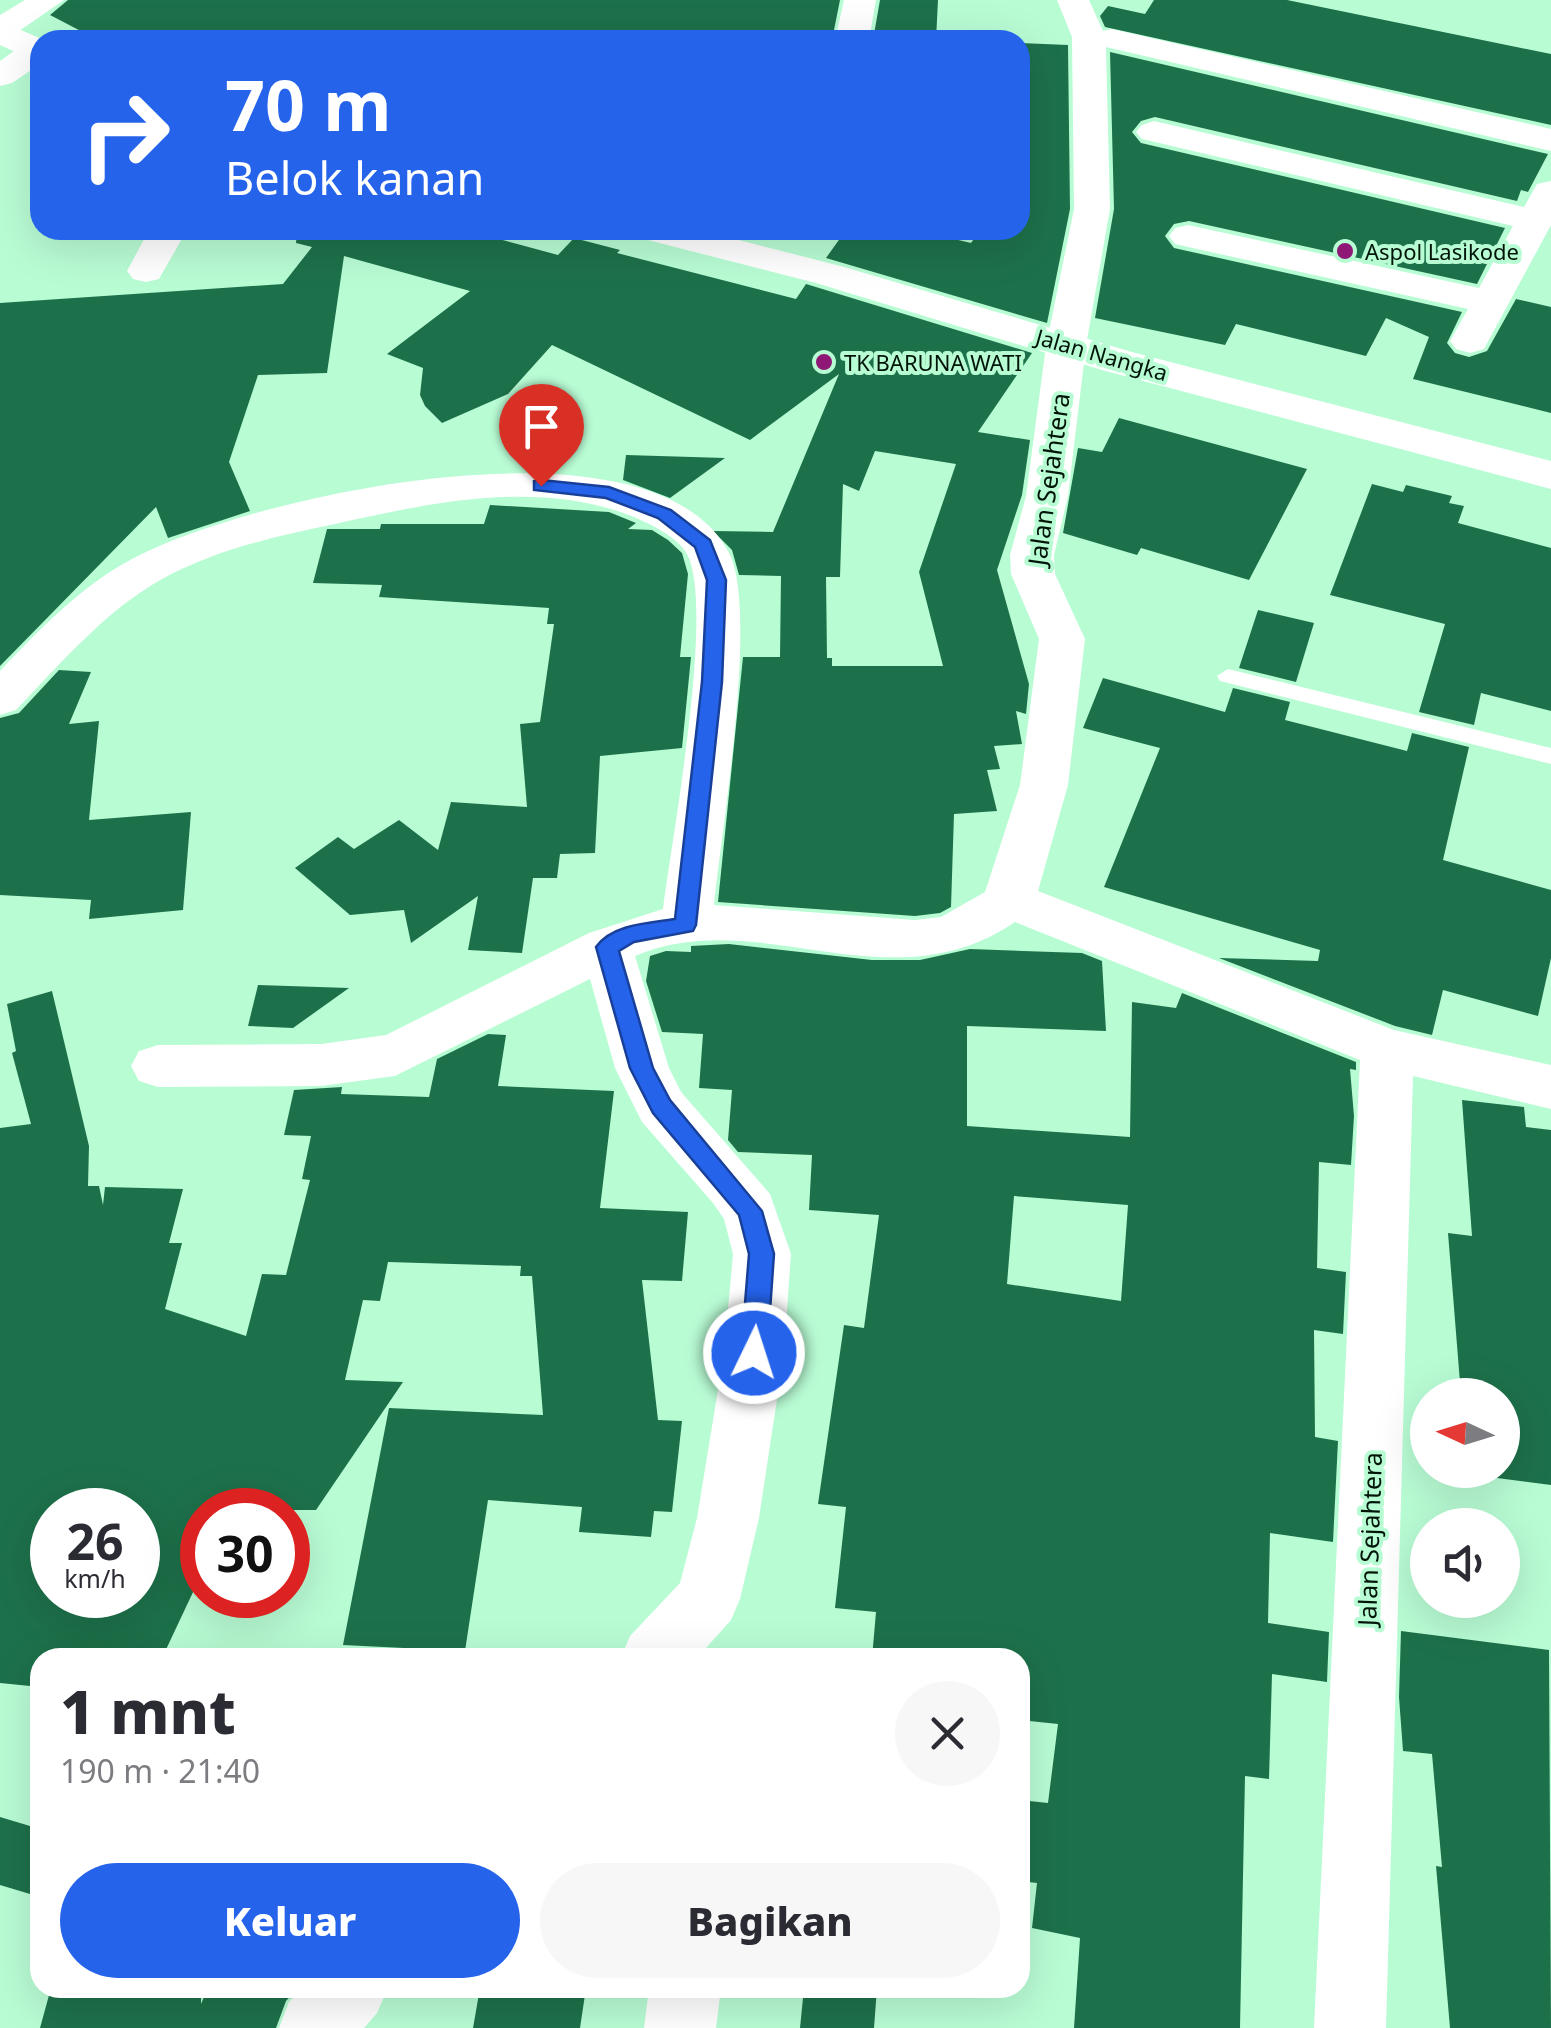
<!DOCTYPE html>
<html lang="id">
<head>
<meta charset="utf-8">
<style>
  :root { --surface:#fff; --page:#f7f7f7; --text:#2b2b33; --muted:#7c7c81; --accent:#2563eb }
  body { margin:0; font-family:"Noto Sans",sans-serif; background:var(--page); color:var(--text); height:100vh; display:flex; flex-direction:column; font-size:38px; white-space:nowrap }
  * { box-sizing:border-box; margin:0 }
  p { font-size:32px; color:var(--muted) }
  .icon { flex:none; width:55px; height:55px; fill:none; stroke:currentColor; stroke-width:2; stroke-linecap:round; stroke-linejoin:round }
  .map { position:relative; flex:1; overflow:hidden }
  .drawer { position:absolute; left:30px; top:1648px; width:1000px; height:350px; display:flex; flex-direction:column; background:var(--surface); border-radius:30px; box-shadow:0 10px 40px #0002 }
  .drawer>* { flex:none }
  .top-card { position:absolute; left:30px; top:30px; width:1000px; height:210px; border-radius:30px; box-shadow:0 10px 40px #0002; background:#2563eb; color:#fff; overflow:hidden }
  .needle { width:65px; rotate:274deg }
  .fabs { position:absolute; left:1410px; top:1378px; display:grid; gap:20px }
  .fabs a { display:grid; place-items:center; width:110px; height:110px; border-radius:50%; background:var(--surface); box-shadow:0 10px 40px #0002; font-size:50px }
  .speed { position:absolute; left:30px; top:1488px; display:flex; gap:20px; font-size:50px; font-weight:700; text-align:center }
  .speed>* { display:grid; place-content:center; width:130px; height:130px; border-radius:50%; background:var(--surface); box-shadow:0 10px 40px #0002; line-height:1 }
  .speed small { font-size:25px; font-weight:400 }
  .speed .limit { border:15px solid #d22; background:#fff; color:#111 }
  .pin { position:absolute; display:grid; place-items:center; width:85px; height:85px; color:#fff; margin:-102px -42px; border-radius:50% 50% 50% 0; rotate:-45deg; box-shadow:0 0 10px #0007 }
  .pin .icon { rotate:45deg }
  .me { position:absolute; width:110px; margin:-55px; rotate:4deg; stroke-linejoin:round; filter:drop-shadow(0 0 8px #0008) }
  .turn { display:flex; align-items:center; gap:35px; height:210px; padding:0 30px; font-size:45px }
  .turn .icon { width:130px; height:130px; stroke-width:2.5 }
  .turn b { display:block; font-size:70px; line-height:85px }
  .round { display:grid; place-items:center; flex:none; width:105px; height:105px; border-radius:52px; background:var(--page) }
  .overview { display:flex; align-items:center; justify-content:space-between; height:170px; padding:0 30px }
  h1 { font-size:60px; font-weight:800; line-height:75px }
  .cta { display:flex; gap:20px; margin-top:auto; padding:20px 30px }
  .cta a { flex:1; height:115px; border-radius:60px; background:var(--accent); color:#fff; font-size:40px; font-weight:800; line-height:115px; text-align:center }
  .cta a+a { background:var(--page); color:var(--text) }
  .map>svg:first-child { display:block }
</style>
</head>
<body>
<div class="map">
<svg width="1551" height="2028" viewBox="0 0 1551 2028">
  <rect width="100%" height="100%" fill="#b8fcd4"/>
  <path fill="#1d714a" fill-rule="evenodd" d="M68 0H840L832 40H98L50 15Z
    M880 0H938L936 40H873Z
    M1154 0H1287L1551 54V125L1105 27 1100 16 1108 6 1145 14Z
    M1020 43 1068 45 1070 209 1047 323 826 258 846 230H916L971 243 980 230H1020V141H1025Z
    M1110 52 1548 154 1528 192 1521 190 1517 201 1155 117 1141 121 1132 132 1141 143 1505 228 1477 284 1189 221 1174 224 1165 236 1174 248 1462 312 1447 343 1455 353 1469 357 1487 351 1516 299 1551 307V413L1413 379 1429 337 1386 318 1366 356 1236 324 1225 345 1095 318 1114 209Z
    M297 230H466L558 255 574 238 620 250 617 253 796 299 806 284 1032 353 978 432 1030 440 1022 495 997 570 1029 684 1026 714 1016 711 1022 744 994 746 1000 769 987 770 997 811 954 814 951 907 940 913 915 916 718 902 743 657H780L781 576 739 575 732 550 713 531 773 532 839 374 750 440 552 345 508 394 442 423 425 406 420 395 423 368 387 354 470 291 344 256 327 373 258 375 229 462 250 511 168 538 156 507 0 666V303L283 284 312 247 296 243ZM875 451 956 464 919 572 943 666H832V658H827L826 577H840L843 484 859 491Z
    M1119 418 1307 469 1249 580 1141 548 1137 555 1063 533 1078 448 1102 452Z
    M626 455 725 458 670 498 623 480Z
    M1372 484 1403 492 1406 485 1452 496 1449 503 1464 506 1458 523 1551 548V711L1481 693 1474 725 1419 712 1445 624 1330 595Z
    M490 505 609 512 636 523 628 529 652 530 668 540 682 553 688 574 680 657H691L682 748 600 756 595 853 560 854 557 878H533L522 953 468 950 478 896 411 943 404 910 350 915 295 868 338 837 354 849 399 820 438 850 451 802 527 807 520 724 540 722 554 624H547L549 608 379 597 382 585 313 583 327 529H380L381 524H484Z
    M1258 610 1314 623 1296 682 1239 668Z
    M59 670 91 672 69 724 99 721 89 820 191 812 183 910 89 919 91 900 0 895V718L19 713Z
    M1103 678 1225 712 1233 688 1290 702 1285 720 1407 751 1412 733 1469 747 1443 860 1551 890V958L1538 1016 1443 990 1432 1035 1395 1026 1219 958 1318 961 1320 950 1104 887 1160 748 1083 728Z
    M729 944 872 960H920L970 949 1082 953 1102 961 1106 1031 967 1026V1126L1130 1137 1132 1002 1176 1008 1182 993 1356 1062V1070L1350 1069 1354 1116 1351 1165 1319 1162 1317 1268 1346 1272 1343 1334 1314 1330 1315 1437 1338 1441 1333 1542 1270 1533 1268 1623 1329 1632 1327 1682 1272 1674 1269 1779 1245 1776 1240 2028H1074L1080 1938 1032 1928 1037 1883 1020 1881V1800L1048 1803 1058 1724 1020 1720V1658H872L876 1612 835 1608 846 1507 818 1504 844 1325 864 1328 879 1215 809 1210 812 1155 738 1152 728 1140 732 1090 699 1088 703 1034 662 1032 646 981 650 956 666 951 691 952V946ZM1014 1196 1128 1205 1121 1301 1007 1284Z
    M258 985 349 988 293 1028 248 1026Z
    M52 991 89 1146 88 1186H99L103 1205 105 1187 183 1189 169 1243H182L165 1309 246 1336 262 1274 286 1275 310 1180 302 1179 311 1136 284 1135 294 1090 342 1087 341 1094 429 1097 437 1059 488 1034 506 1035 498 1086 614 1091 600 1208 688 1212 682 1281 642 1280 658 1420 682 1421 672 1512 654 1511 651 1537 579 1532 582 1507 488 1500 465 1651 343 1645 389 1408 543 1415 532 1276H520L521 1266 388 1262 380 1301 363 1300 345 1380 403 1382 316 1510H202V1573L162 1658H40V1687L0 1683V1128L31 1124 12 1053 16 1051 7 1004ZM52 1510H138V1595H52Z
    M1462 1100 1524 1107 1526 1127 1551 1130V1485L1466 1474V1470H1502V1395H1461L1448 1233 1472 1236Z
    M1401 1631 1549 1650 1551 2028H1450L1436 1866 1442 1867 1432 1754 1403 1751 1399 1697Z
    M0 1817 40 1829V1897L0 1885Z
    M51 1988 201 1995V2004L208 1988H298L286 2001 276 2028H40Z
    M480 1988H586L580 2028H473Z
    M804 1988H877L874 2028H800Z"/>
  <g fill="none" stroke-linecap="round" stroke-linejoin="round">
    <path fill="#fff" fill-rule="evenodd" d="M1228 669 1551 748V764L1220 681 1217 676Z"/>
    <path fill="#fff" fill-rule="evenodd" d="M25 0H64L12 36 0 39V15Z
      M844 0H876L869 40H835Z
      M1057 0H1089L1103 31 1112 29 1551 129V151L1106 47 1110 209 1086 346 1068 496 1054 555 1055 574 1085 639 1068 785 1038 891 1394 1030 1551 1065V1109L1413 1076 1386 2028H1314L1360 1060 1015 922C889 1008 759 903 635 956L669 1068 681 1092 770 1194 791 1254 784 1353 759 1518 740 1599 731 1620 697 1658H621L630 1636 680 1583 697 1518 724 1353 733 1254 724 1219 713 1203 642 1122 615 1068 590 979 395 1076 321 1086 158 1087 139 1081 131 1066 139 1051 158 1045 321 1044 386 1035 589 933 663 909C672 838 714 613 688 556 681 541 661 530 647 523 550 476 434 502 335 524 276 536 215 550 162 579 105 611 61 663 16 710L0 715V671C40 629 81 586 132 559 246 497 653 405 729 553 759 610 721 833 714 905L915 920 941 917 985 892 1020 785 1039 639 1011 574 1010 555 1026 496 1046 346 1074 209 1072 37Z
      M40 42V64L12 83 0 86V61L24 44Z
      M1154 121 1524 207 1537 184 1551 181V225L1484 349 1470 353 1456 349 1450 341 1468 309 1188 247 1175 244 1169 236 1175 228 1188 225 1479 288 1513 226 1142 139 1136 132 1142 125Z
      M149 230H187L159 279 146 282 133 279 127 271Z
      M303 1988H388L377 2013 364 2028H279L289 2002Z
      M649 1988H721L716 2028H644Z"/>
    <path fill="#fff" fill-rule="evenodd" d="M0 21 44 40H40V63L0 45Z
      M635 230H700L844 267 1132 352 1551 461V489L1102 370 816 283 640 238Z"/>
  </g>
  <path fill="#2563eb" stroke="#184099" stroke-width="2.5" d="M541 480 609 487 671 510 710 540 726 580 722 682 696 925 693 931 634 942 619 951 653 1068 670 1100 762 1211 774 1254 767 1353 763 1361 754 1364 745 1361 741 1353 749 1254 739 1215 653 1113 630 1068 596 947C612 924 649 923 675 919L702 682 707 580 695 547 658 518 606 498 534 490V481Z"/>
  <g fill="#8f1877" stroke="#b8fcd4" stroke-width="4">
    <circle cx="1345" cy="251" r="10"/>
    <circle cx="824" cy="362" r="10"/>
  </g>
  <g text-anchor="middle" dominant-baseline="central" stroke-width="8" stroke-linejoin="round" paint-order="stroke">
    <g font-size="22" fill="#001508" stroke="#b8fcd4" text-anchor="start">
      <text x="1365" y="251">Aspol Lasikode</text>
      <text x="844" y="362">TK BARUNA WATI</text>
    </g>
    <g font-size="22" fill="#001508" stroke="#b8fcd4">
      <text transform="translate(1102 354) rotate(16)">Jalan Nangka</text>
    </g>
    <g font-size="25" fill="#001508" stroke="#b8fcd4">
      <text transform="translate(1048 479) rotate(-82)">Jalan Sejahtera</text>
      <text transform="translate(1369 1539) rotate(-88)">Jalan Sejahtera</text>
    </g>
  </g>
</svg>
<div class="fabs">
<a><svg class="needle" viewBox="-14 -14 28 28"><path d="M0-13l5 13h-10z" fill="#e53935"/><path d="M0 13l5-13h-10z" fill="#7c7c81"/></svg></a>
<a><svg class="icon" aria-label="sound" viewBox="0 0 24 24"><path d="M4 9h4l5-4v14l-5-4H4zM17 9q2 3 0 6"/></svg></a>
</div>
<div class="speed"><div>26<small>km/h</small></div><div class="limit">30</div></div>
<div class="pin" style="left:541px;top:486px;background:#d93025"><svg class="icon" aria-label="arrive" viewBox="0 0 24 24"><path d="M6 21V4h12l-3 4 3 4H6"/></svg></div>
<svg class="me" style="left:754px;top:1353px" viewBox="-20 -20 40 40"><circle r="17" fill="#2563eb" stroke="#fff" stroke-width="3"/><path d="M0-11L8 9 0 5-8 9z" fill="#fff"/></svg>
<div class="top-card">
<div class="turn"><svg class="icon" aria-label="right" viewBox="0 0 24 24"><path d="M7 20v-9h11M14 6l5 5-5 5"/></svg><div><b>70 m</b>Belok kanan</div></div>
</div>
<section class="drawer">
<div class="overview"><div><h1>1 mnt</h1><p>190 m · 21:40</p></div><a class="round"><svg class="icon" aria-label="close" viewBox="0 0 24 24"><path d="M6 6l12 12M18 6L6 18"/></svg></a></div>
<div class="cta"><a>Keluar</a><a>Bagikan</a></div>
</section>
</div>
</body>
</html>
